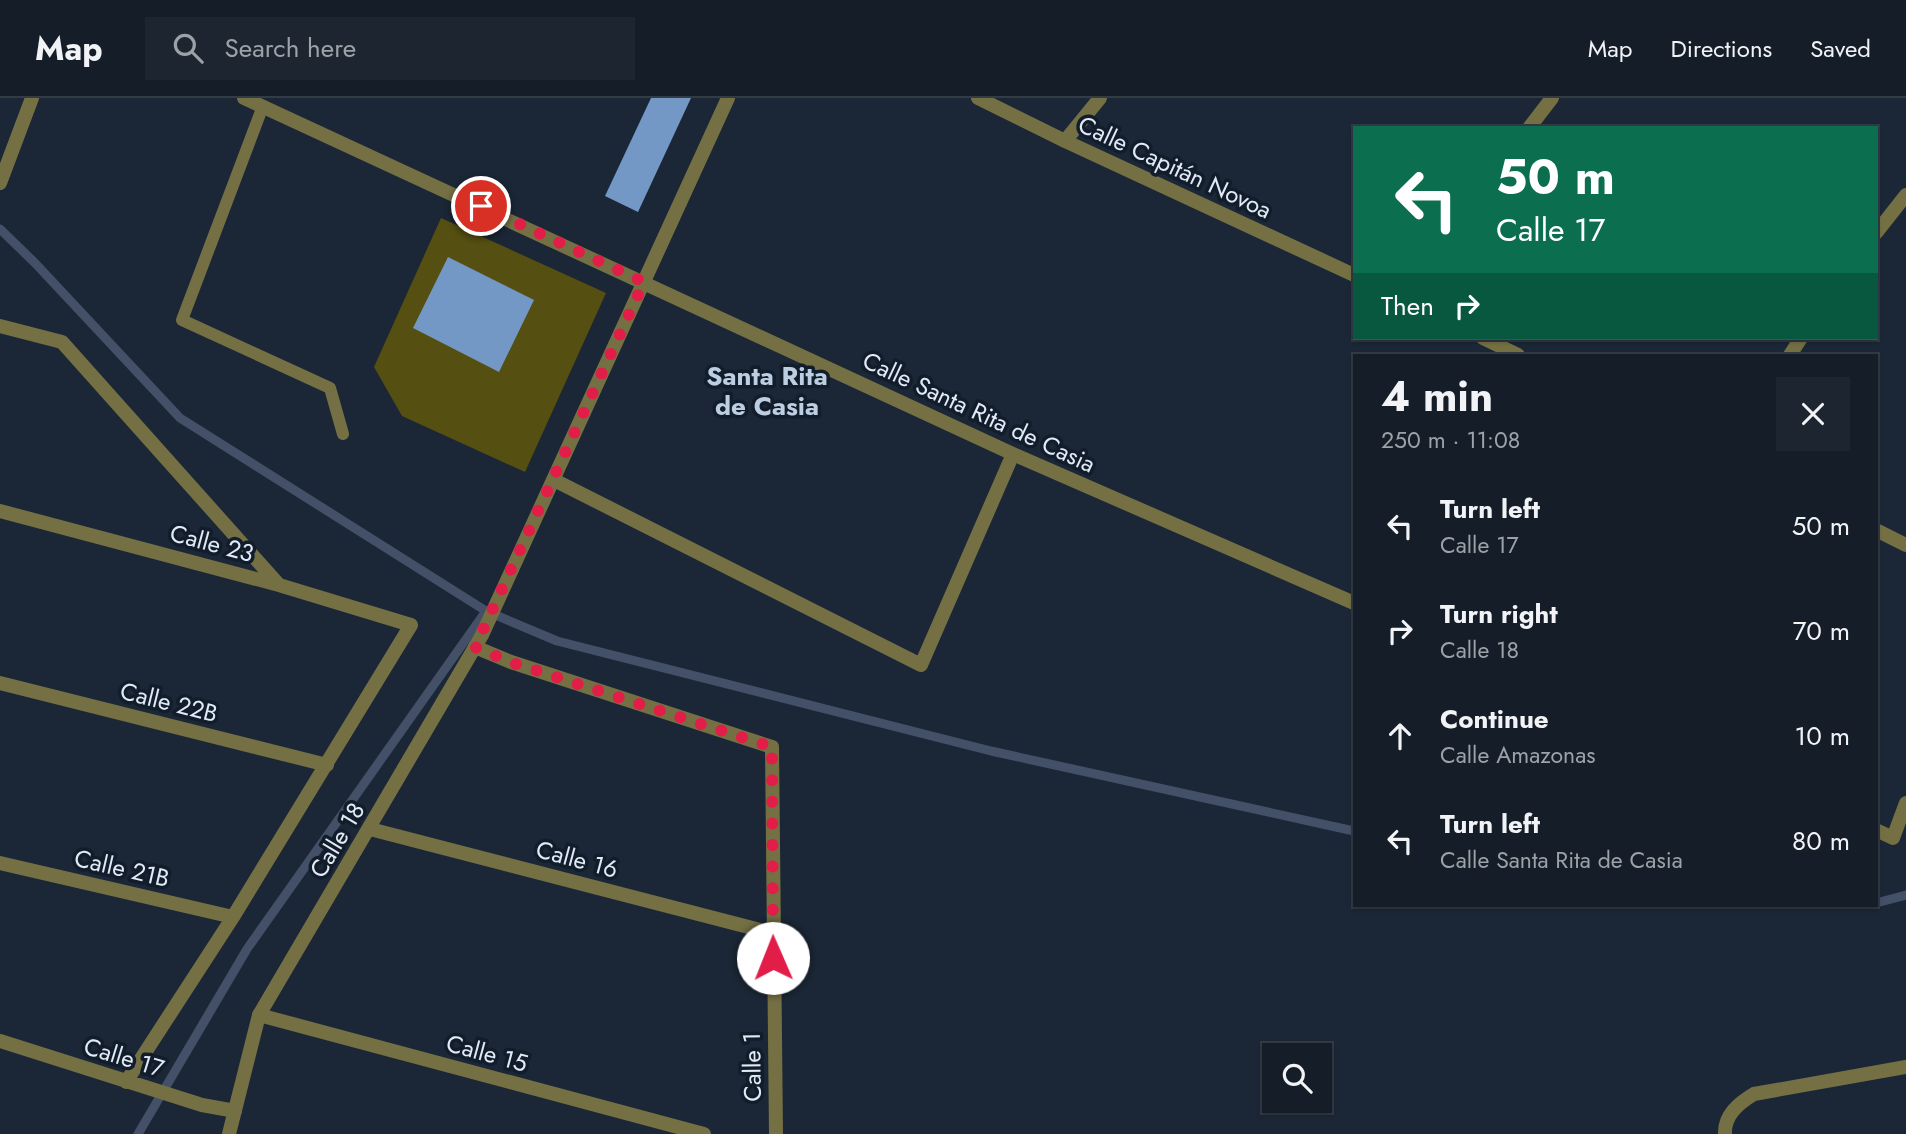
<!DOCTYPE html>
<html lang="en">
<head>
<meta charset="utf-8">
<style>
  :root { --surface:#141d28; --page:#1d2630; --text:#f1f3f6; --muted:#9da2a8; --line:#333b45 }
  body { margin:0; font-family:Jost,sans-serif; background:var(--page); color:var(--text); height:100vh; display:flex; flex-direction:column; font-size:26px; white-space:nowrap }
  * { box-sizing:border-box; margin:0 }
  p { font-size:23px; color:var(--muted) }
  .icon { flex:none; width:38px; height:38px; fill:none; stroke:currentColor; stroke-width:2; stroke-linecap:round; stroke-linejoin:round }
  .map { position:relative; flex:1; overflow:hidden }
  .drawer { position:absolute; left:1353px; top:256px; width:525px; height:553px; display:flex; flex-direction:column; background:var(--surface); border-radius:0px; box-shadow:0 2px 5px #0004,0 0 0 2px var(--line) }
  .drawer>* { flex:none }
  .banner { position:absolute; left:1353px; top:28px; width:525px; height:214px; border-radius:0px; box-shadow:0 2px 5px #0004,0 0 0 2px var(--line); background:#0b6e4f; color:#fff; overflow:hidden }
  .fabs { position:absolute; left:1262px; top:945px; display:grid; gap:14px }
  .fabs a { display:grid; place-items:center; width:70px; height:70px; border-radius:0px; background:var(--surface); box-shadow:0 2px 5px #0004,0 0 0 2px var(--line); font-size:35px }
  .pin { position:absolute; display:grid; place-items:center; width:60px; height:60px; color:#fff; margin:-30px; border:4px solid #fff; border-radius:50%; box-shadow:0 2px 7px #0007 }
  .me { position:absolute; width:77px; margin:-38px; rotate:359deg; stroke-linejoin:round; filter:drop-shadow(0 0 5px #0008) }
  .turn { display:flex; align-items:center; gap:24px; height:147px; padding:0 28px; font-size:32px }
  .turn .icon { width:91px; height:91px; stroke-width:2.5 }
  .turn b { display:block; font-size:49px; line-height:60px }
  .then { display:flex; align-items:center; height:66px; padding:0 28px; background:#0003; gap:14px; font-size:26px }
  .round { display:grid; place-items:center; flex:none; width:74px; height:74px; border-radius:0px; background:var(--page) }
  .overview { display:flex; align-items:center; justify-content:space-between; height:119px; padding:0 28px }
  h1 { font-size:42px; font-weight:700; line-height:52px }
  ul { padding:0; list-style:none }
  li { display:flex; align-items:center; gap:21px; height:105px; padding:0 28px }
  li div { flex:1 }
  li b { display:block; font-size:26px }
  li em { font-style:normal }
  header { display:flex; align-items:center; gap:42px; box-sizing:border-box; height:98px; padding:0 35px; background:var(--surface); border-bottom:2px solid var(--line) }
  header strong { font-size:33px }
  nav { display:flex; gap:38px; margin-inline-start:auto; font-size:24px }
  .search { width:490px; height:63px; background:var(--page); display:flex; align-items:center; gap:18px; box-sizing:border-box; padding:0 24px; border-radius:0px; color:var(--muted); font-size:26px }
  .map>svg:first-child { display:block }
</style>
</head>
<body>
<header>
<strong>Map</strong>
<div class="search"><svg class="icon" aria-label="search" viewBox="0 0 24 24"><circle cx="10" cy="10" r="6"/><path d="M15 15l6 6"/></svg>Search here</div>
<nav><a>Map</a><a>Directions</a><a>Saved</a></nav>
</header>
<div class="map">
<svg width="1906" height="1036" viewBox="0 0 1906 1036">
  <rect width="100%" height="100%" fill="#1b2736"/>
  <path fill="#554f11" d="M441 120 606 195 525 374 402 318 374 269Z"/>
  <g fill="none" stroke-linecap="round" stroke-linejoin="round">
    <path stroke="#445068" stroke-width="9" d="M0 131 35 165 180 320 486 513
      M1876 805 1906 797
      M138 1036 247 851 486 513 557 543 991 653 1354 733"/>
  </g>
  <path fill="#7398c6" d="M651 0H691L638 114 605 98Z
    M448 159 534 202 499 274 413 230Z"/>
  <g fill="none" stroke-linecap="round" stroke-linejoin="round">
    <path stroke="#757044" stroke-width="12" d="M263 8 182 222 330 290 343 336"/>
    <path stroke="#757044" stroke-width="14" d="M244 0 1013 356 1354 505
      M978 0 1065 43 1354 177
      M1529 30 1552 0
      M1065 43 1100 0
      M0 85 32 0
      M1876 135 1906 97
      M0 228 62 244 279 487
      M1483 240 1518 257
      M1790 257 1801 240
      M554 382 921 567 1013 356
      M0 413 279 487 411 527 233 819 126 984
      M1876 432 1906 447
      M475 549 511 564 772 649 776 1036
      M0 585 327 667
      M370 731 772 835
      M1876 732 1893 740 1906 705
      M0 765 233 819
      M259 917 704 1036
      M0 943 202 1007 235 1013
      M1725 1036C1724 1017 1739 1005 1754 996L1906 969"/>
    <path stroke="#757044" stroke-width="14" d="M229 1036 259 917 482 537 728 0"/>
  </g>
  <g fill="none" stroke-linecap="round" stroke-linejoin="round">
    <path stroke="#e11d48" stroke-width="12" stroke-dasharray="0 21.6" d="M481 108 644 184 475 549 510 564 772 649 773 860"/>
  </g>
  <g text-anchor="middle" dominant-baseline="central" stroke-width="7" stroke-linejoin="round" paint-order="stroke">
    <g font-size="24" fill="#e2eaf5" stroke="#121d2c">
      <text transform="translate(1175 69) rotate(25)">Calle Capitán Novoa</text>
      <text transform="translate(979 314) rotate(25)">Calle Santa Rita de Casia</text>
      <text transform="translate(212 445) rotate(15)">Calle 23</text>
      <text transform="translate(169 604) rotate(14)">Calle 22B</text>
      <text transform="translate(337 742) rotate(-59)">Calle 18</text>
      <text transform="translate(577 761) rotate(15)">Calle 16</text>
      <text transform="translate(122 770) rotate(13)">Calle 21B</text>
      <text transform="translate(487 955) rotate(15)">Calle 15</text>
      <text transform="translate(124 959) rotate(17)">Calle 17</text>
      <text transform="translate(752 969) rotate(-91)">Calle 1</text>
    </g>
    <g font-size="26" font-weight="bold" fill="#becee2" stroke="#121d2c">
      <text x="767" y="278">Santa Rita<tspan x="767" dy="30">de Casia</tspan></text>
    </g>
  </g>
</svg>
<div class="fabs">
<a><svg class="icon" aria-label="search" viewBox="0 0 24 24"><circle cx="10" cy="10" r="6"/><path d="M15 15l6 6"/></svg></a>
</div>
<div class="pin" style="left:481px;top:108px;background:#d93025"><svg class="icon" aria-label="arrive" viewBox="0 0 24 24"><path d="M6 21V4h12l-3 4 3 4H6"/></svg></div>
<svg class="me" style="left:773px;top:860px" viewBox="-20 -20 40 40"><circle r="19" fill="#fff"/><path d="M0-13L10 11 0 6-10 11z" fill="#e11d48"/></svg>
<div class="banner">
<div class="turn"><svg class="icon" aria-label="left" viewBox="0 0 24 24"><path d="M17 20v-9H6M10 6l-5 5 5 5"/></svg><div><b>50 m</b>Calle 17</div></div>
<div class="then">Then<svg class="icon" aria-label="right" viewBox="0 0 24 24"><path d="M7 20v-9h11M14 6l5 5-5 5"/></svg></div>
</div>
<section class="drawer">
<div class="overview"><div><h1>4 min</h1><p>250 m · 11:08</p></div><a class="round"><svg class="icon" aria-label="close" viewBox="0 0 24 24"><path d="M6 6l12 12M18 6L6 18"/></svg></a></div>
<ul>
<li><svg class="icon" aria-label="left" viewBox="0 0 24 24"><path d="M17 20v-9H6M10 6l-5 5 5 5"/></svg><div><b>Turn left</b><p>Calle 17</p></div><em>50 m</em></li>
<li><svg class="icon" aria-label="right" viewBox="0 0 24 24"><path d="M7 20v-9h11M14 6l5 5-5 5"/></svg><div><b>Turn right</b><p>Calle 18</p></div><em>70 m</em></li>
<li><svg class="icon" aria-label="ahead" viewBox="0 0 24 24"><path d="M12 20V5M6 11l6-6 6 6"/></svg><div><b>Continue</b><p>Calle Amazonas</p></div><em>10 m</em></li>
<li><svg class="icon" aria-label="left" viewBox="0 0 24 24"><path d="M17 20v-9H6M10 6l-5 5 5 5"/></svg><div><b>Turn left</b><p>Calle Santa Rita de Casia</p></div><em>80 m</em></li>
</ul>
</section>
</div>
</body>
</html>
